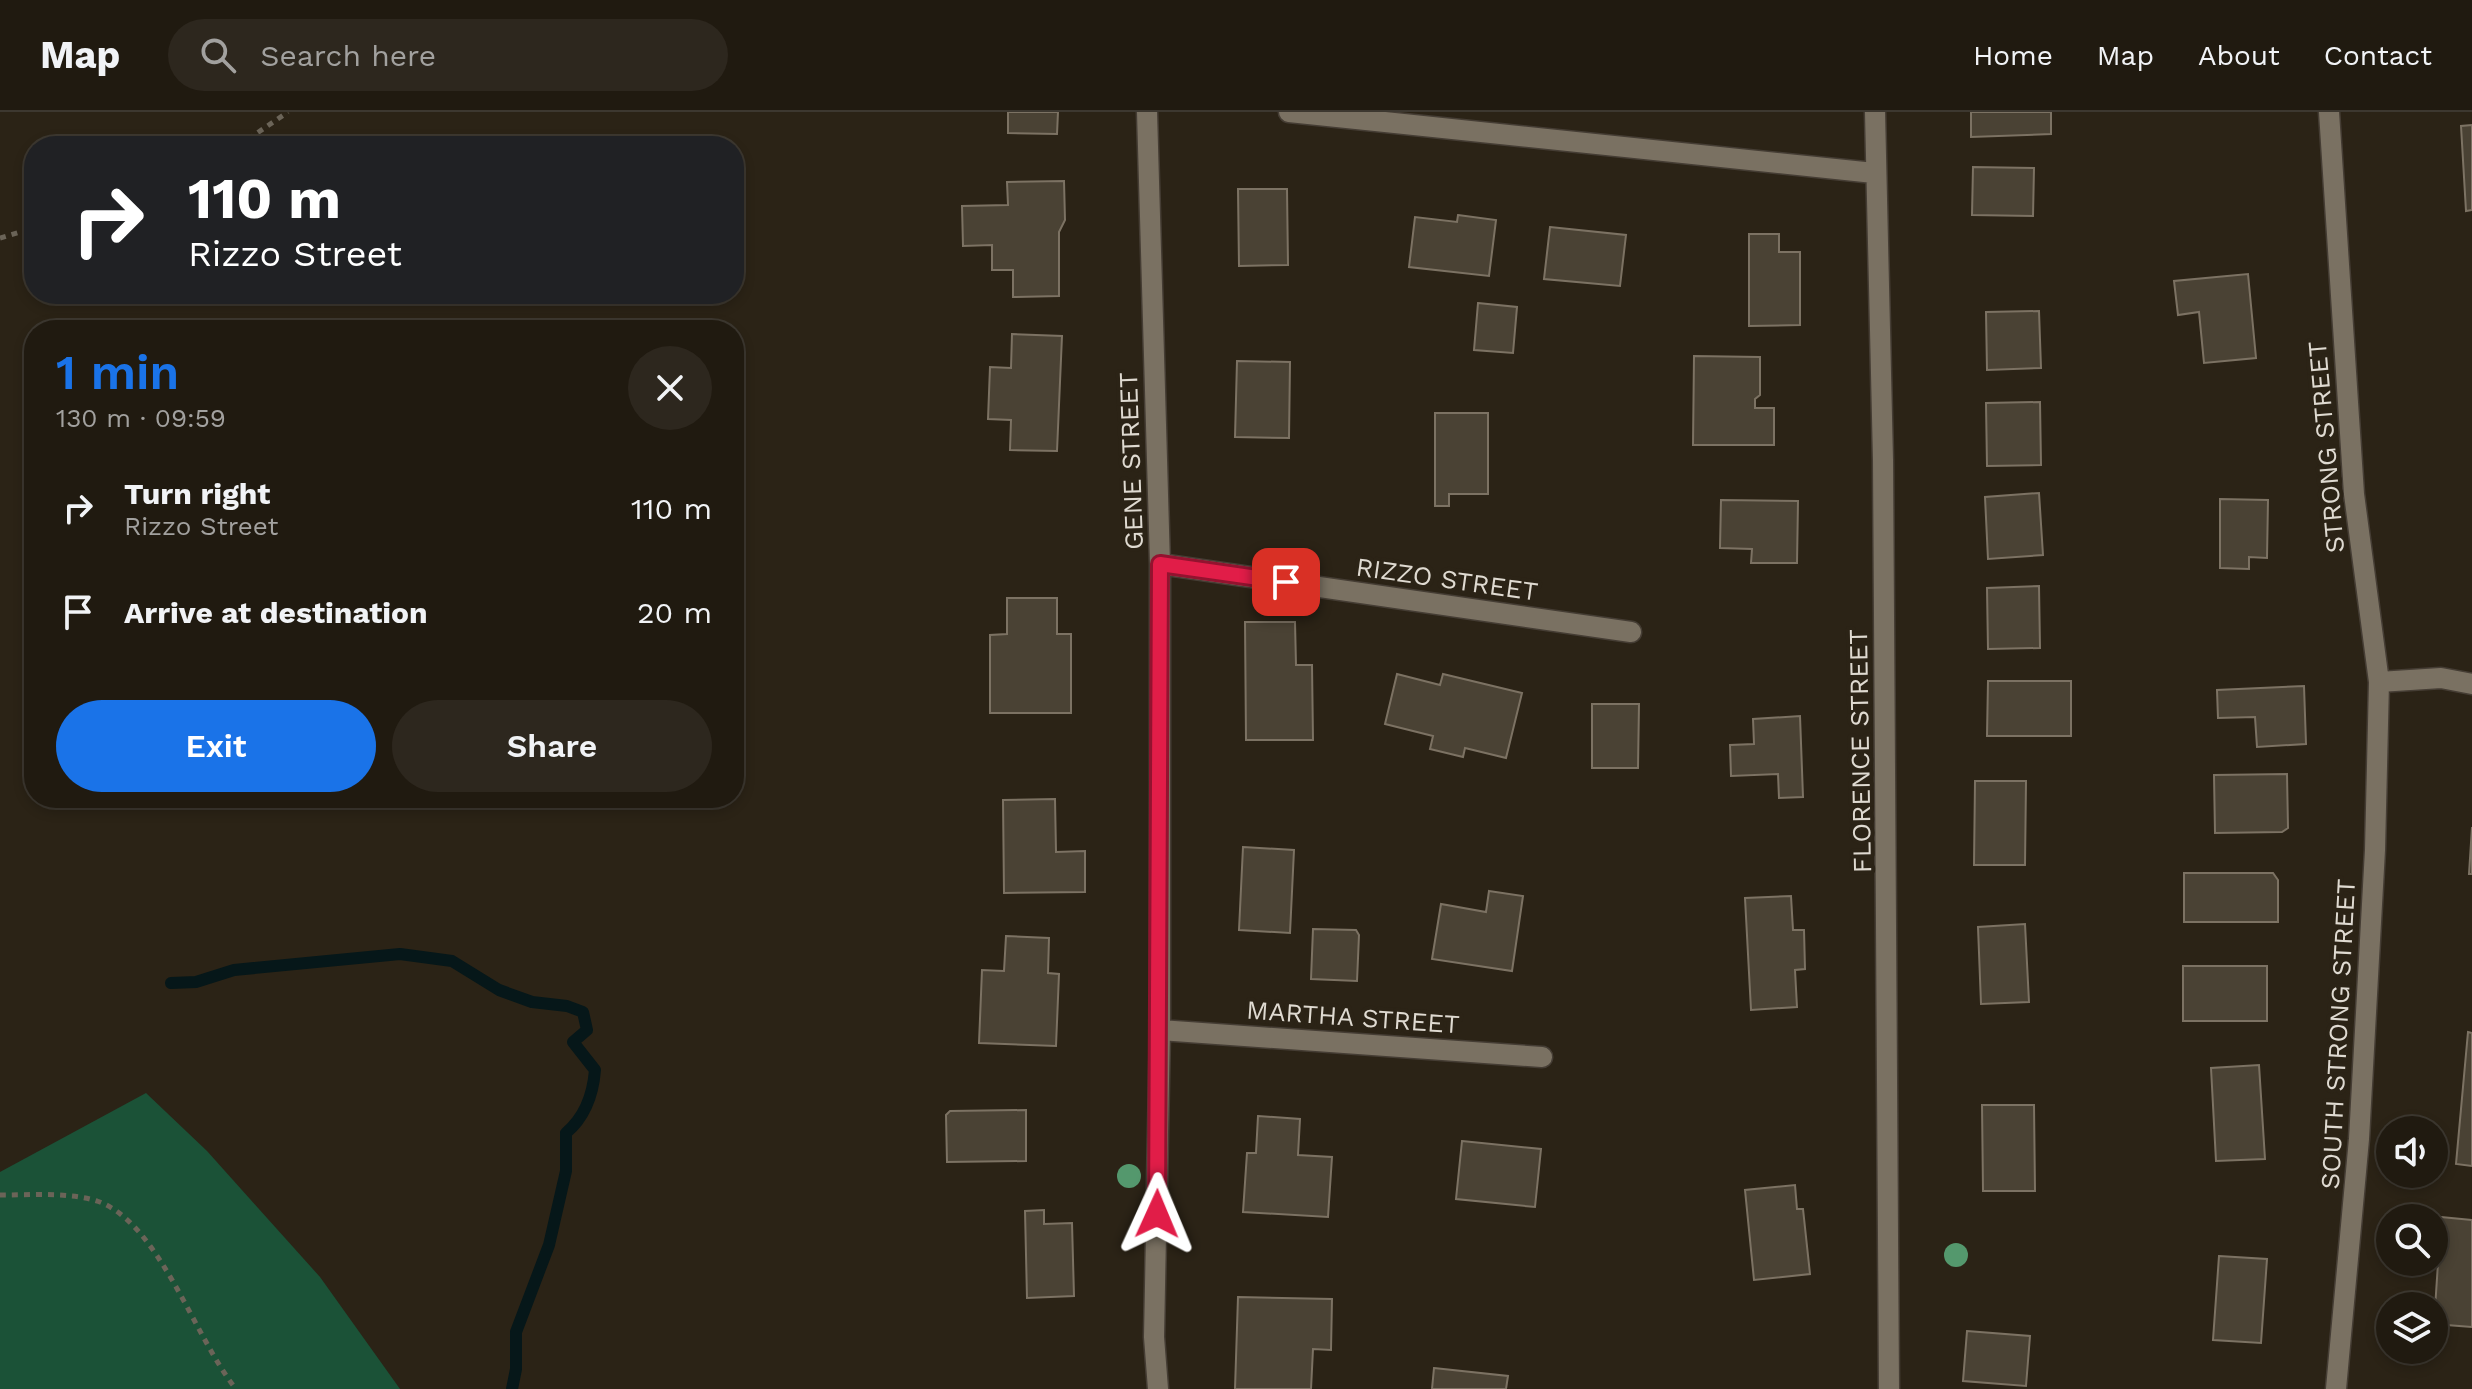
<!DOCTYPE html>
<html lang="en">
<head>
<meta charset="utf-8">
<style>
  :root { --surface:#201a10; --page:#2d271e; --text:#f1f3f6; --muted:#a2a19f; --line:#3d3830; --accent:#1a73e8 }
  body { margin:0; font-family:"Work Sans",sans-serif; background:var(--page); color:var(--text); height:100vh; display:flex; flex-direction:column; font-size:30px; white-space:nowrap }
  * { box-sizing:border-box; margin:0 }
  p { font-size:26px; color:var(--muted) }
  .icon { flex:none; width:44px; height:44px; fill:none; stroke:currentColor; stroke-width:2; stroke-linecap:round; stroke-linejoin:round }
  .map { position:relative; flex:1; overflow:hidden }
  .sheet { position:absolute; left:24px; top:208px; width:720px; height:488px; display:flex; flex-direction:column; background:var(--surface); border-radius:32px; box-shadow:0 4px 12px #0003,0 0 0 2px var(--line) }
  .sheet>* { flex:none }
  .top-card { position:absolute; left:24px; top:24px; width:720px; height:168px; border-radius:32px; box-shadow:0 4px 12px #0003,0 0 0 2px var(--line); background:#202124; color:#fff; overflow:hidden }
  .buttons { position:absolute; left:2376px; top:1004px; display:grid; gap:16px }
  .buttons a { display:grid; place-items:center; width:72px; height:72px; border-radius:50%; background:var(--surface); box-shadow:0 4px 12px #0003,0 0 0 2px var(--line); font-size:40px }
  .pin { position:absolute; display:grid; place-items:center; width:68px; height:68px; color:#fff; margin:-34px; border-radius:16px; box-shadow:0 4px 12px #0006 }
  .me { position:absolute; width:88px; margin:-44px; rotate:1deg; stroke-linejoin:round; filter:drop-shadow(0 0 6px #0008) }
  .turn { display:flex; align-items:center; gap:28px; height:168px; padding:0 32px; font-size:36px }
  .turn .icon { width:104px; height:104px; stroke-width:2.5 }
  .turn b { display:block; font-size:56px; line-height:68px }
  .round { display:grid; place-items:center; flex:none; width:84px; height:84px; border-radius:42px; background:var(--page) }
  .summary { display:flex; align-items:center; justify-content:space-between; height:136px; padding:0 32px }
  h1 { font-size:48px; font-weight:600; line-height:60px; color:var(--accent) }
  .primary-button { display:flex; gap:16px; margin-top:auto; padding:16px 32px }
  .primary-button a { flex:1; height:92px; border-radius:48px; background:var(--accent); color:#fff; font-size:32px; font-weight:600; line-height:92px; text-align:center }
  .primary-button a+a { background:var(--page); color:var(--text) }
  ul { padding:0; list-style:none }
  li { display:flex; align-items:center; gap:24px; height:104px; padding:0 32px }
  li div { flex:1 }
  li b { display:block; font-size:30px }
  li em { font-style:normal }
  header { display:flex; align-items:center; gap:48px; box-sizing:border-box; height:112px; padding:0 40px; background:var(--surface); border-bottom:2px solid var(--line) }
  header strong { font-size:38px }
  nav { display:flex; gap:44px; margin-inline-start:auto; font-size:28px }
  .search { width:560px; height:72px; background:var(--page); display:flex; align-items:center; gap:20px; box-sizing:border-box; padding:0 28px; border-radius:44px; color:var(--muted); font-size:30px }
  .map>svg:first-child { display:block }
</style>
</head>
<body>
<header>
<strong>Map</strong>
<div class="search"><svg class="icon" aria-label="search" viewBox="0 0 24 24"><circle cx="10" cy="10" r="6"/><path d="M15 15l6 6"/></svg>Search here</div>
<nav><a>Home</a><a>Map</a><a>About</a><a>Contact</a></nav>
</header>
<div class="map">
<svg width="2472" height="1277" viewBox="0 0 2472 1277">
  <rect width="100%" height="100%" fill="#2b2316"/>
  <path fill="#1b5237" d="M146 981 207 1039 320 1165 400 1277H0V1060Z"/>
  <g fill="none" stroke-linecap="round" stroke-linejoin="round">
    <path stroke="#061719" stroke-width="12" d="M171 871 196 870 234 858 400 842 452 849 499 878 532 890 567 894 583 900 587 918 573 930 595 958C593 983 585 1005 566 1021V1059L549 1133 516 1220V1257L512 1277"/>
  </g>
  <path fill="#4a4234" stroke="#7c7263" stroke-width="2" d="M1008 0H1058L1057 22 1008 21Z
    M1971 0H2051V22L1971 25Z
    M2472 13V98L2466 99 2461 14Z
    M1973 55 2034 56 2033 104 1972 103Z
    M1064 69 1065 108 1059 120V184L1013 185V158H992V133L963 134 962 94 1008 93 1007 70Z
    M1238 77H1287L1288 153 1239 154Z
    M1458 103 1496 108 1489 164 1409 155 1415 105 1457 110Z
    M1550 115 1626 123 1620 174 1544 167Z
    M1749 122H1779V140H1800V213L1749 214Z
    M2248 162 2256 246 2204 251 2199 200 2178 203 2174 169Z
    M1478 191 1517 195 1513 241 1474 238Z
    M2039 199 2041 256 1987 258 1986 200Z
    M1012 222 1062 224 1057 339 1010 338 1011 308 988 307 990 255 1011 256Z
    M1694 244 1760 245V283L1755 287V296H1774V333H1693Z
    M1237 249 1290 250 1289 326 1235 325Z
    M2040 290 2041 353 1987 354 1986 291Z
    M1435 301H1488V382H1449V394H1435Z
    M2039 381 2043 443 1988 447 1985 385Z
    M2220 387 2268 388 2267 446 2249 445V457L2220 456Z
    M1721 388 1798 389 1797 451H1751L1752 437 1720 436Z
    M2039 474 2040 536 1988 537 1987 476Z
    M1007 486H1057V522H1071V601H990V523L1007 522Z
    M1245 510H1295L1296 553H1312L1313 628H1246Z
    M1397 562 1440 573 1443 562 1522 581 1506 646 1465 636 1463 645 1430 637 1433 624 1385 612Z
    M1988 569H2071V624H1987Z
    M2304 574 2306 632 2257 635 2255 605 2218 606 2217 578Z
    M1592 592H1639L1638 656H1592Z
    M1800 604 1803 685 1779 686 1778 662 1731 664 1730 633 1754 632 1753 607Z
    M2287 662 2288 716 2282 720 2215 721 2214 663Z
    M1975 669H2026L2025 753H1974Z
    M1055 687 1056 740 1085 739V780L1004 781 1003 688Z
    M2472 715V762H2469Z
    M1243 735 1294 738 1290 821 1239 818Z
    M2184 761H2273L2278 768V810H2184Z
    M1489 779 1523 784 1512 859 1432 847 1441 792 1486 800Z
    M1791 784 1793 818H1804L1805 857 1795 858 1797 895 1751 898 1745 786Z
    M2025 812 2029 890 1981 892 1978 815Z
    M1313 817 1356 818 1359 823 1357 869 1311 867Z
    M1006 824 1049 826 1048 861 1059 862 1056 934 979 931 982 858 1004 859Z
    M2183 854H2267V909H2183Z
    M2468 920 2472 921V1054L2456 1052Z
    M2259 953 2265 1047 2216 1049 2211 956Z
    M1982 993H2034L2035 1079H1983Z
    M1026 998V1049L947 1050 946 1003 950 999Z
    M1258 1004 1300 1007 1298 1043 1332 1045 1328 1105 1243 1100 1247 1041H1256Z
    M1462 1029 1541 1037 1535 1095 1456 1087Z
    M1795 1073 1797 1097H1803L1810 1162 1754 1168 1745 1078Z
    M1044 1098V1112L1072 1111 1074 1184 1027 1186 1025 1099Z
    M2441 1105 2472 1108V1215L2434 1212Z
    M2219 1144 2267 1147 2261 1231 2213 1228Z
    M1238 1185 1332 1187 1331 1238 1313 1237 1311 1277H1235Z
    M1967 1219 2030 1224 2026 1274 1963 1269Z
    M1434 1256 1508 1264 1506 1277H1432Z"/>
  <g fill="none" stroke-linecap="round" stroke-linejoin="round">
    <g stroke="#453d34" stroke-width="23">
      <path id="minor" d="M1147 0 1160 452V918L1154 1225 1158 1277
        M1289 0 1874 61
        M1875 0 1883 348 1889 1277
        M2329 0 2354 382 2379 570 2375 738 2359 1027 2336 1277
        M1160 452 1631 520
        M2379 570 2441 566 2472 572
        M1160 918 1542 945"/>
    </g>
    <path stroke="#6b6458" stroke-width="5" stroke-dasharray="6 6" stroke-linecap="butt" d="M238 34 288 0
      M0 126 34 116
      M0 1083C31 1083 68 1080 97 1089 159 1110 194 1225 236 1277"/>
    <use href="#minor" stroke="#7a7162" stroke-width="20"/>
  </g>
  <g fill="#54986d">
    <circle cx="1129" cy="1064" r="12"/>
    <circle cx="1956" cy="1143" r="12"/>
  </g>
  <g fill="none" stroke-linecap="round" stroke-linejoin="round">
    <g stroke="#92132f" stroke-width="20">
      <path id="route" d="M1157 1102 1160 452 1286 470"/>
    </g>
    <use href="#route" stroke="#e11d48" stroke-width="14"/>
  </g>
  <g text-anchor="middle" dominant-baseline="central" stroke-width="8" stroke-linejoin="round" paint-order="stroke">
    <g font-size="26" fill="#dfdad1" stroke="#2b2316">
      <text transform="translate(2326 335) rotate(-95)">STRONG STREET</text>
      <text transform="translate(1131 349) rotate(-92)">GENE STREET</text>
      <text transform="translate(1447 467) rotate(8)">RIZZO STREET</text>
      <text transform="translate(1860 639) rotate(-91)">FLORENCE STREET</text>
      <text transform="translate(1353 905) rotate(4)">MARTHA STREET</text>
      <text transform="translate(2338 922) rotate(-87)">SOUTH STRONG STREET</text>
    </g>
  </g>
</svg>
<div class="buttons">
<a><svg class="icon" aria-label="sound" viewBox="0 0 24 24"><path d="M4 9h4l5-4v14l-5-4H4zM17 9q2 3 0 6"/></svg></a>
<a><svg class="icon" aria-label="search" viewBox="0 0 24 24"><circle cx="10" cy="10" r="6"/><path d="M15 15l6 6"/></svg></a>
<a><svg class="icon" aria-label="layers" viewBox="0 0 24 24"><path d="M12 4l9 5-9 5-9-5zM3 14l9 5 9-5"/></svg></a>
</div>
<div class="pin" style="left:1286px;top:470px;background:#d93025"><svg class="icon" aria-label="arrive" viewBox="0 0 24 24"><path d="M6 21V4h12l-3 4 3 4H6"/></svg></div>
<svg class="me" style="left:1157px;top:1102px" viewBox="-20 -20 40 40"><path d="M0-17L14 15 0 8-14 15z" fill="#e11d48" stroke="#fff" stroke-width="4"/></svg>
<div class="top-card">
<div class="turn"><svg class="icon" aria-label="right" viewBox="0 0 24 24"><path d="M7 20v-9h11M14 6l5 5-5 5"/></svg><div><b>110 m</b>Rizzo Street</div></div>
</div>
<section class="sheet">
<div class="summary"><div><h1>1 min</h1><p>130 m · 09:59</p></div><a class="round"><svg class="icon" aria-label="close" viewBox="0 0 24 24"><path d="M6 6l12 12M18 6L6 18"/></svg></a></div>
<ul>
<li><svg class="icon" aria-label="right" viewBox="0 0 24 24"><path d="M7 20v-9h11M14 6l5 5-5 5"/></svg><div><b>Turn right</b><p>Rizzo Street</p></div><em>110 m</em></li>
<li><svg class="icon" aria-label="arrive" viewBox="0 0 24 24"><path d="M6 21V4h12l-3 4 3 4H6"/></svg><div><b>Arrive at destination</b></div><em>20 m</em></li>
</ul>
<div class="primary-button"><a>Exit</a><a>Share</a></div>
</section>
</div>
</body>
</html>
